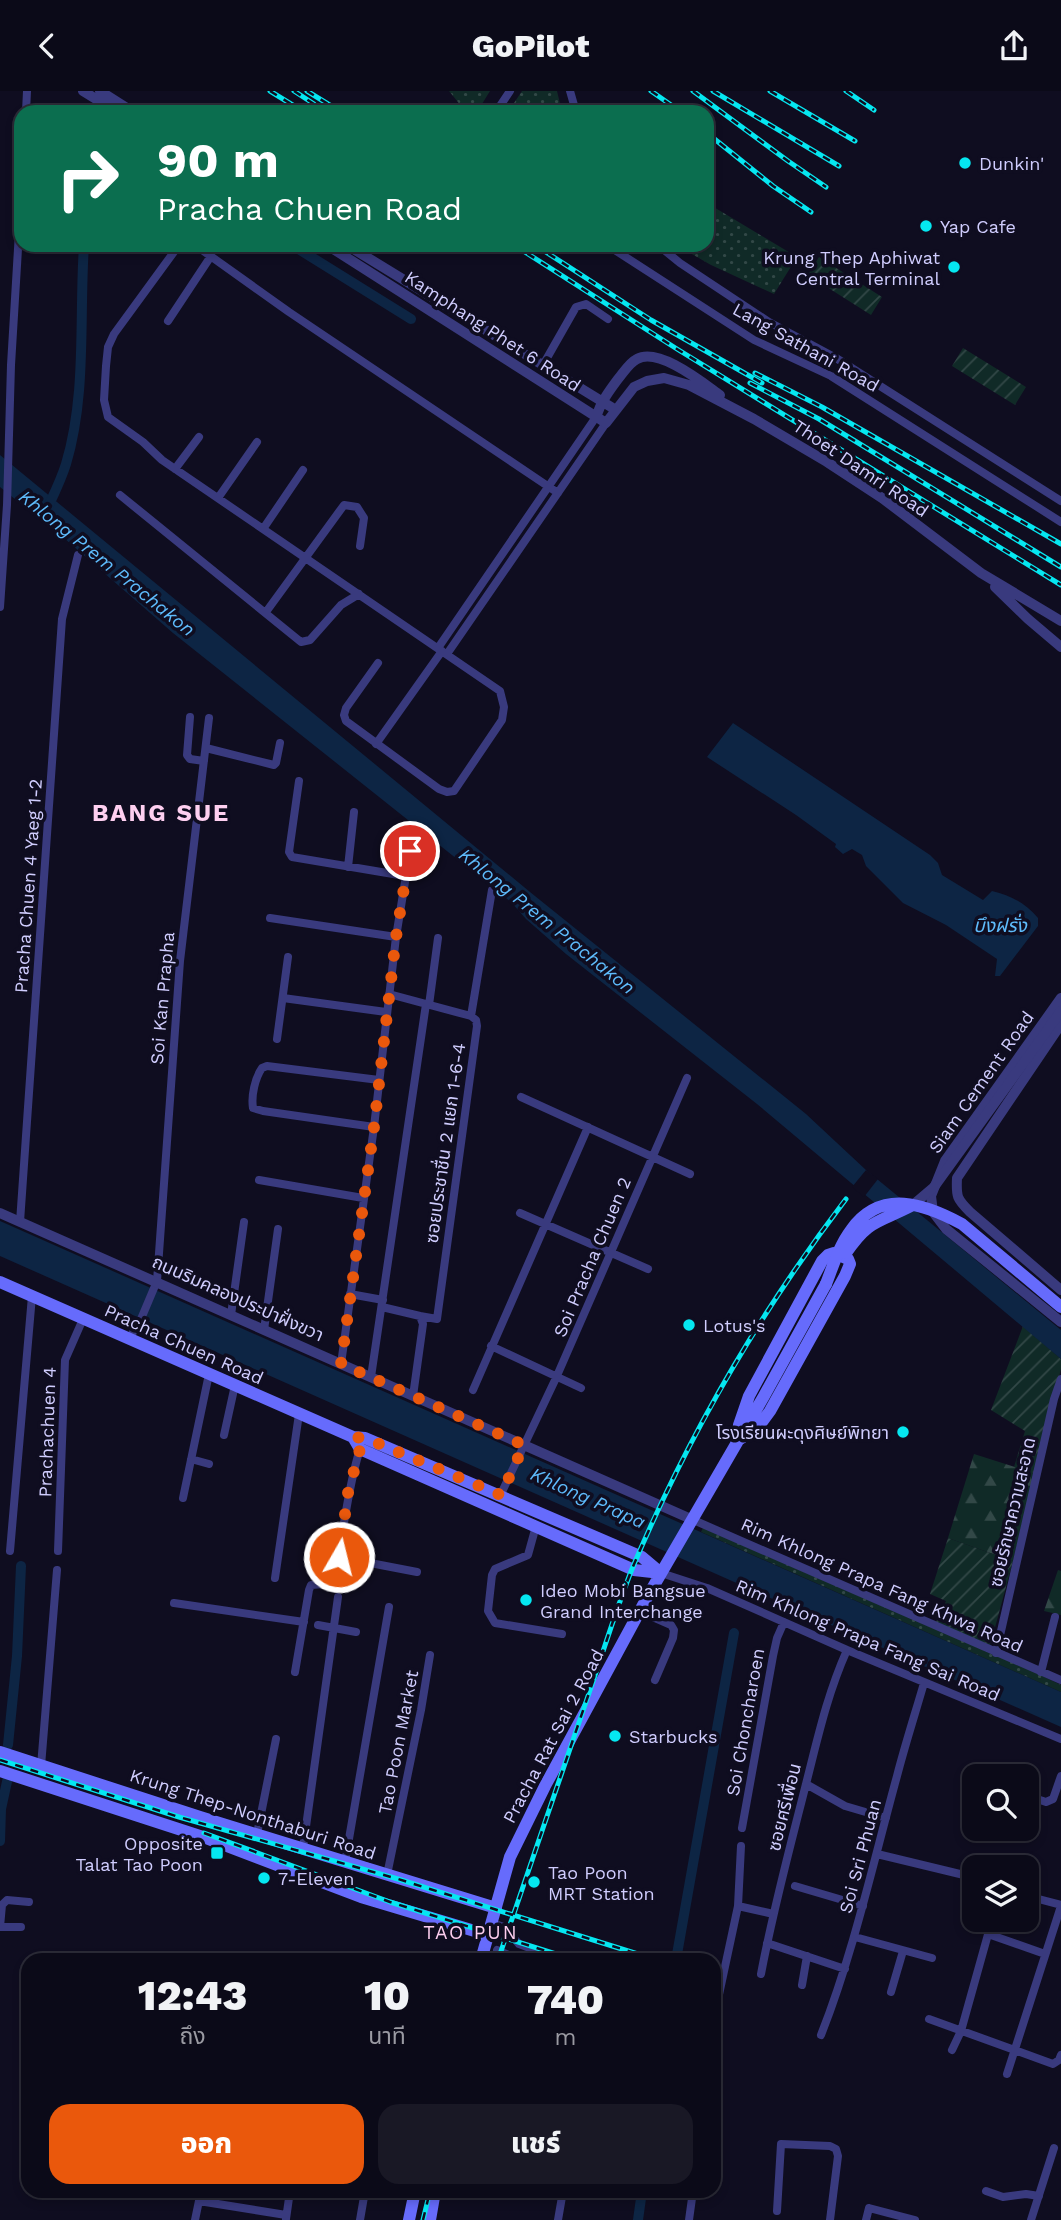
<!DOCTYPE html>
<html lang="th">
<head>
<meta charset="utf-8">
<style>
  :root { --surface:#0b0a18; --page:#191825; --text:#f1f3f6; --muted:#9a9aa2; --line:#2b2b37; --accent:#ea580c }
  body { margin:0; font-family:"Work Sans","Noto Sans Thai",sans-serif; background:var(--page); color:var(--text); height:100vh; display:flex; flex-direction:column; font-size:26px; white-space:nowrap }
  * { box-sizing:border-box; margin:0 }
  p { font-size:23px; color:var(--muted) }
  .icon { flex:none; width:38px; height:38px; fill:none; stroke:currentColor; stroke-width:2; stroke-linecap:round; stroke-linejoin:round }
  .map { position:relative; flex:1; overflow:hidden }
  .side { position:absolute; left:21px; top:1862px; width:700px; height:245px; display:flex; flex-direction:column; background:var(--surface); border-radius:21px; box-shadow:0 4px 10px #0003,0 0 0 2px var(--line) }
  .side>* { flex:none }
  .guide { position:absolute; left:14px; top:14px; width:700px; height:147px; border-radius:21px; box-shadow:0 4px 10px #0003,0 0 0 2px var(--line); background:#0b6e4f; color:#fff; overflow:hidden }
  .fabs { position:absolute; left:962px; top:1673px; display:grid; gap:14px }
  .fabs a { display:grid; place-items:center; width:77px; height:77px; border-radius:14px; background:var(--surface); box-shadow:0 4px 10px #0003,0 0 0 2px var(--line); font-size:35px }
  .pin { position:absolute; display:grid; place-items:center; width:60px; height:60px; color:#fff; margin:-30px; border:4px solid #fff; border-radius:50%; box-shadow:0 2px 7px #0007 }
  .me { position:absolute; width:77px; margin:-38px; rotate:8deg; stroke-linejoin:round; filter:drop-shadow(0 0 5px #0008) }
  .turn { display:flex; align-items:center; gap:24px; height:147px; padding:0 28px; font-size:32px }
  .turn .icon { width:91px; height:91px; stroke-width:2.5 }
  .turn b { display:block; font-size:49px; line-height:60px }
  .eta { display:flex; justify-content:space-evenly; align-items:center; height:119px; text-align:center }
  .eta b { font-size:42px; font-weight:800; line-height:49px }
  .action { display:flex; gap:14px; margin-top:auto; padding:14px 28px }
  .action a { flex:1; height:80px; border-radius:21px; background:var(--accent); color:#fff; font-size:28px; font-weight:800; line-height:80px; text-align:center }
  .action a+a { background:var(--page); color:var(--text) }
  header { display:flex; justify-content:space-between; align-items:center; height:91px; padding:0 28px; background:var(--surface); font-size:32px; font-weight:800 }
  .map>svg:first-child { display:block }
</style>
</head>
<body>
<header><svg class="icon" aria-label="back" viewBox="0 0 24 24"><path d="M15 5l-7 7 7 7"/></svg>GoPilot<svg class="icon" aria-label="share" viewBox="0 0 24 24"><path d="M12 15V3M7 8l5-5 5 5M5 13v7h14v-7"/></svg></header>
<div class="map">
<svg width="1061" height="2129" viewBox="0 0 1061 2129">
  <defs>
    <pattern id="grass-dots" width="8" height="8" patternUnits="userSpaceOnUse" patternTransform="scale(1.75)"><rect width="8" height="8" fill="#102a27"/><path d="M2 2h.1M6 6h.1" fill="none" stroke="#324847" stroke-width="1.8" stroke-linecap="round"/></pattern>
    <pattern id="forest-firs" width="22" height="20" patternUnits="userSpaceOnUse" patternTransform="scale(1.75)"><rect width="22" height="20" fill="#102a27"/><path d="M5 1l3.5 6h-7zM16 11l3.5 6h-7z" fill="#324847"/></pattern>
    <pattern id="garden-furrows" width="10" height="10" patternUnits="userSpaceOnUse" patternTransform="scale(1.75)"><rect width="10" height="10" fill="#102a27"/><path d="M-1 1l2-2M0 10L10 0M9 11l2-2" fill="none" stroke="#324847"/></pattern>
  </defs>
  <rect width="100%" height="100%" fill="#0f0d20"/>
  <path fill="url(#grass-dots)" d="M449 0H490L477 21H466Z
    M522 0H557L562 21H508Z
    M707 112 797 166 774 203 711 174 676 154H707Z
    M703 1437 1032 1580 1061 1594V1601L701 1441Z"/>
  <path fill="url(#forest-firs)" d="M974 1363 1034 1382 1013 1470 948 1447Z
    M1058 1479 1061 1480V1524L1044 1520Z"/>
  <path fill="url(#garden-furrows)" d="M819 166 882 206 871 224 808 184Z
    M963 257 1026 296 1015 314 952 275Z
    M1023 1235 1061 1268V1278L1034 1382 1014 1376 1025 1340 991 1319Z
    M948 1447 1013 1470 990 1555 936 1531 946 1510 930 1503Z"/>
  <path fill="#0d2544" d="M0 364 530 801 806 1023 866 1079 1061 1239V1268L757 1013 566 863 526 828 511 811 173 542 64 447 52 430 21 413 0 396Z
    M733 632 930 764 938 772 942 784 983 809 992 800C1012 805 1025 812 1038 827V835L1000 885H995L997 868 946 834 903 812 866 775 862 764 852 758 843 763 835 756 836 753 796 724 707 666Z
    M0 1130 1061 1601V1636L0 1165Z"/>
  <path fill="#0f0d20" d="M866 1079 878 1088 864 1106 852 1096Z"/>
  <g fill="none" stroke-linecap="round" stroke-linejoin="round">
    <path stroke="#0d2544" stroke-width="10" d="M292 154 411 228
      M47 418C54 403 61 389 66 373 87 303 79 226 84 154
      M8 1654 17 1565 21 1475
      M0 1750 1 1718 8 1686
      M676 1869 734 1542
      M638 2129 642 2100"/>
    <path stroke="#393a7e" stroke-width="8" d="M570 0 576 21
      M26 21 27 0
      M496 21 510 0
      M179 154 114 243 108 256 106 275 104 309 108 326 143 351 162 369 500 600 504 616 502 629 454 700 447 701 439 698 346 630 344 624 346 617 378 572
      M195 154 289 221 558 402
      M607 154 754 249 831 285 1061 431
      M658 154 680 172 769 231 836 267 1061 410
      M168 230 211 165
      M543 274 576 216 586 213 608 228
      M175 378 199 346
      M120 404 301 551 310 549 341 514 359 503
      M218 407 257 351
      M263 438 303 379
      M0 516 7 414 11 274 21 108
      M266 521 344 414 357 416 364 427 360 455
      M438 557 596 326
      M447 563 606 332
      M190 626 187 664 190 668 204 670
      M376 653 442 560
      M206 657 274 674 276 672 280 652
      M299 690 289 761 292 766 405 785
      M348 776 354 721
      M270 827 396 846
      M389 903 471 925 476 929 477 935 437 1228 420 1225
      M283 907 386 921
      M429 914 438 847
      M471 925 492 799
      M277 948 288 866
      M521 1006 690 1083
      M374 1036 263 1020 253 1017C251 1005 255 987 262 977L267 975 379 989
      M259 1089 363 1107
      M520 1122 648 1178
      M20 1131 62 528 78 464
      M350 1203 383 1209
      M382 1216 420 1225 423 1233 413 1305
      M231 1224 244 1131
      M264 1239 278 1138
      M129 1248 141 1228 157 1190 180 870 209 627
      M491 1255 581 1297
      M341 1273 374 1036 396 846 414 736
      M371 1286 426 913
      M473 1299 588 1036
      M224 1344 235 1294
      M191 1368 209 1373
      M501 1403 556 1287 687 987
      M183 1407 209 1283
      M691 1428 1061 1589
      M536 1435 528 1464 495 1478 492 1484 488 1520 495 1532 562 1543
      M10 1460 32 1205
      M58 1460 65 1269 83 1228
      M339 1466 417 1481
      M661 1482 707 1497 847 1559 1061 1648
      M275 1487 299 1323
      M174 1512 304 1531
      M639 1520 671 1534 674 1539 673 1547 655 1589
      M318 1534 356 1541
      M996 1562 1054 1308 1061 1288
      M295 1581 309 1499 311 1494 325 1493 333 1489C344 1445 346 1402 360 1358
      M1041 1581 1055 1526
      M41 1675 57 1479
      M806 1693 845 1715 886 1727
      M1037 1708 1046 1711 1053 1708 1061 1685
      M742 1737 773 1565 777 1547 784 1531
      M257 1743 276 1648
      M303 1757 338 1506
      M877 1763 964 1784
      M345 1771 389 1516
      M387 1784 421 1619 430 1564
      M795 1795 863 1815
      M1027 1805 1061 1814
      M738 1815 769 1822
      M498 1834 504 1836 519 1853 548 1864 550 1869
      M21 1836H0L2 1814 7 1809 29 1811
      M988 1843 1045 1863
      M855 1846 932 1867
      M767 1852 845 1878
      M497 1859 520 1869
      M761 1883C773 1819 790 1756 806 1693 818 1646 827 1604 847 1559
      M802 1894 807 1865
      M891 1901 903 1860
      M929 1928 1053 1973 1059 1969 1061 1964
      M821 1944C854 1860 873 1772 897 1685 905 1654 915 1623 924 1592
      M714 1951 717 1913 738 1815 741 1755
      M952 1959 961 1940 992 1829
      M1007 1983 1061 1815
      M986 2100 1003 2106 1026 2103 1039 2105
      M199 2110 286 2124
      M777 2120 781 2053 830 2055 836 2058 838 2065 830 2129
      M286 2128 290 2100
      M195 2129 201 2100
      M360 2129 365 2100
      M558 2129 563 2100
      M689 2129 693 2100
      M866 2129 869 2117 915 2129
      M1031 2129 1054 2057"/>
    <path stroke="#393a7e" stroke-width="10" d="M83 0 117 21
      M100 0 133 21
      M327 154 606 332 634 296 647 290 664 287 689 294 754 328 827 371 882 407 981 482 1061 530
      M347 154 616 319
      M596 326C601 311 609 300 618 288 624 281 629 272 637 268 659 256 703 292 720 304
      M995 496 1028 528 1061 556
      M1061 907 945 1070 931 1105 933 1121 946 1138 1061 1231
      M1061 933 957 1087C956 1106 957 1108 970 1121L1061 1199
      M0 1122 691 1428"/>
    <path stroke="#666bfc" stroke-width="12" d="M834 1162 848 1168 850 1173 845 1185 770 1320 759 1335 737 1350 739 1334 749 1305 822 1170 828 1164Z
      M0 1191 353 1346 365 1347 642 1466 661 1482
      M353 1346 360 1358 634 1479 661 1482
      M0 1661 200 1726 496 1817
      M0 1680 203 1746 361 1806 488 1844
      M481 1869 510 1766 545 1695 649 1503 764 1305 826 1193
      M409 2129 415 2100
      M430 2129 435 2100"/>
    <g stroke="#05e7f1" stroke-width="5">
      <path id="rail" d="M270 0 304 21
        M294 0 314 13
        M307 0 341 21
        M651 0 681 21
        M693 0 788 70 826 96
        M713 0 839 75
        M770 0 855 50
        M846 0 874 19
        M707 42 773 95 811 121
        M514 154 677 258 1061 494
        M535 154 651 229 762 292
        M755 282 822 316 1061 453
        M750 292 819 328 1061 476
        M0 1669 179 1726 398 1788 657 1869
        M204 1742 390 1811 575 1869
        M498 1869C528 1782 557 1695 587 1608 602 1565 615 1521 632 1478 687 1347 760 1221 846 1108
        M423 2129 430 2100"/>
    </g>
    <use href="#rail" stroke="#0f0d20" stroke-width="2.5" stroke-dasharray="8" stroke-linecap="butt"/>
    <path stroke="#393a7e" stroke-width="10" d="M914 1113 934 1096 1061 920"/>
    <path stroke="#666bfc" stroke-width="12" d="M846 1162C869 1128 878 1132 911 1115
      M826 1193C833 1175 839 1155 851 1139 881 1097 925 1113 962 1133L1061 1216"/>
  </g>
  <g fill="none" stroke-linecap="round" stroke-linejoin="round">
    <path stroke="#ea580c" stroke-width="12" stroke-dasharray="0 21.6" d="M339 1466 348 1402 360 1358 353 1346 365 1347 501 1404 524 1354 341 1273 374 1036 396 846 410 760"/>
  </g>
  <g fill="#05e7f1" stroke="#0f0d20" stroke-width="2.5">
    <circle cx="965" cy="72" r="7"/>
    <circle cx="926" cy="135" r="7"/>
    <circle cx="954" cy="176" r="7"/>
    <circle cx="689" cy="1234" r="7"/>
    <circle cx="903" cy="1341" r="7"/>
    <circle cx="526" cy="1509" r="7"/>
    <circle cx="615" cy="1645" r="7"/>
    <rect x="210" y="1755" width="14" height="14" rx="3.5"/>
    <circle cx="264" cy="1787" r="7"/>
    <circle cx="534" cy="1791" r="7"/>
  </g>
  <g text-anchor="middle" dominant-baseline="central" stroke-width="7" stroke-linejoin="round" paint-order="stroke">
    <g font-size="18" fill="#d0cdfe" stroke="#0f0d20" text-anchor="start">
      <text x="979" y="72">Dunkin'</text>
      <text x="940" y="135">Yap Cafe</text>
      <text x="940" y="166" text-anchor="end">Krung Thep Aphiwat<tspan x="940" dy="21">Central Terminal</tspan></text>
      <text x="703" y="1234">Lotus's</text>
      <text x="889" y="1341" text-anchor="end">โรงเรียนผะดุงศิษย์พิทยา</text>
      <text x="540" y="1499">Ideo Mobi Bangsue<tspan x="540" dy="21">Grand Interchange</tspan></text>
      <text x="629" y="1645">Starbucks</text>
      <text x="203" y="1752" text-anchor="end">Opposite<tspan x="203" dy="21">Talat Tao Poon</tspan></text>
      <text x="548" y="1781">Tao Poon<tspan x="548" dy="21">MRT Station</tspan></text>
      <text x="278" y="1787">7-Eleven</text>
    </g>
    <g font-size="18" fill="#d0cdfe" stroke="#0f0d20">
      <text transform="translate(493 240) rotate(33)">Kamphang Phet 6 Road</text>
      <text transform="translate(806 256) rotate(29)">Lang Sathani Road</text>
      <text transform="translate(861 377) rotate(34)">Thoet Damri Road</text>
      <text transform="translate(28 795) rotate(-86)">Pracha Chuen 4 Yaeg 1-2</text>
      <text transform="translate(162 907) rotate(-85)">Soi Kan Prapha</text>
      <text transform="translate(981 991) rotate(-55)">Siam Cement Road</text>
      <text transform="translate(445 1052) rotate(-82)">ซอยประชาชื่น 2 แยก 1-6-4</text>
      <text transform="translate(592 1166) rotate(-67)">Soi Pracha Chuen 2</text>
      <text transform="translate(238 1207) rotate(24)">ถนนริมคลองประปาฝั่งขวา</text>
      <text transform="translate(184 1253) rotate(24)">Pracha Chuen Road</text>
      <text transform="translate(47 1341) rotate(-88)">Prachachuen 4</text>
      <text transform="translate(1012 1421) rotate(-77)">ซอยรักษาความสะอาด</text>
      <text transform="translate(882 1494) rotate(24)">Rim Khlong Prapa Fang Khwa Road</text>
      <text transform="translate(868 1549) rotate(23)">Rim Khlong Prapa Fang Sai Road</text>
      <text transform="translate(745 1631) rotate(-80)">Soi Choncharoen</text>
      <text transform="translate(553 1645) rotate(-62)">Pracha Rat Sai 2 Road</text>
      <text transform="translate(398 1651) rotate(-79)">Tao Poon Market</text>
      <text transform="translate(784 1716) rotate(-76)">ซอยศรีเพื่อน</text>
      <text transform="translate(253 1723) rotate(18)">Krung Thep-Nonthaburi Road</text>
      <text transform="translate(860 1765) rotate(-75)">Soi Sri Phuan</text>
    </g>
    <g font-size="19" font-style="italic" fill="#5ebbfb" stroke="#0f0d20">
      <text transform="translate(107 472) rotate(39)">Khlong Prem Prachakon</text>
      <text transform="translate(547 830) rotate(39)">Khlong Prem Prachakon</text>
      <text x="1000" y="834">บึงฝรั่ง</text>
      <text transform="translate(588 1407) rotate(24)">Khlong Prapa</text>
    </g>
    <g font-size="19" letter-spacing="2" fill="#fecff0" stroke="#0f0d20">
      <text x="471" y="1841">TAO PUN</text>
    </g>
    <g font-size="24" font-weight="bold" letter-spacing="2" fill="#fecff0" stroke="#0f0d20">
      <text x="161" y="722">BANG SUE</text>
    </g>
  </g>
</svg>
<div class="fabs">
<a><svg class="icon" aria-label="search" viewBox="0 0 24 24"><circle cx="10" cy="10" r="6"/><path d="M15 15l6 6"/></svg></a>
<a><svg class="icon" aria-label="layers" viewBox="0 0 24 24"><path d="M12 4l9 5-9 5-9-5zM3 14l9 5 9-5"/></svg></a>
</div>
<div class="pin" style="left:410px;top:760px;background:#d93025"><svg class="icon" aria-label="arrive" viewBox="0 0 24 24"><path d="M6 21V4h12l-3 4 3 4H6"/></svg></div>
<svg class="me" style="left:339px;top:1466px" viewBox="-20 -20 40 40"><circle r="17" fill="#ea580c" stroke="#fff" stroke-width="3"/><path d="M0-11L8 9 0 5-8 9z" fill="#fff"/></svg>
<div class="guide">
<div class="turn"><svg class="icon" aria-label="right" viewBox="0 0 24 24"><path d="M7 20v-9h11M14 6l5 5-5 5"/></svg><div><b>90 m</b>Pracha Chuen Road</div></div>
</div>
<section class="side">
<div class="eta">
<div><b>12:43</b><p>ถึง</p></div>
<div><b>10</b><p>นาที</p></div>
<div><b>740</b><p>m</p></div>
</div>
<div class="action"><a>ออก</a><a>แชร์</a></div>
</section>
</div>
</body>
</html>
